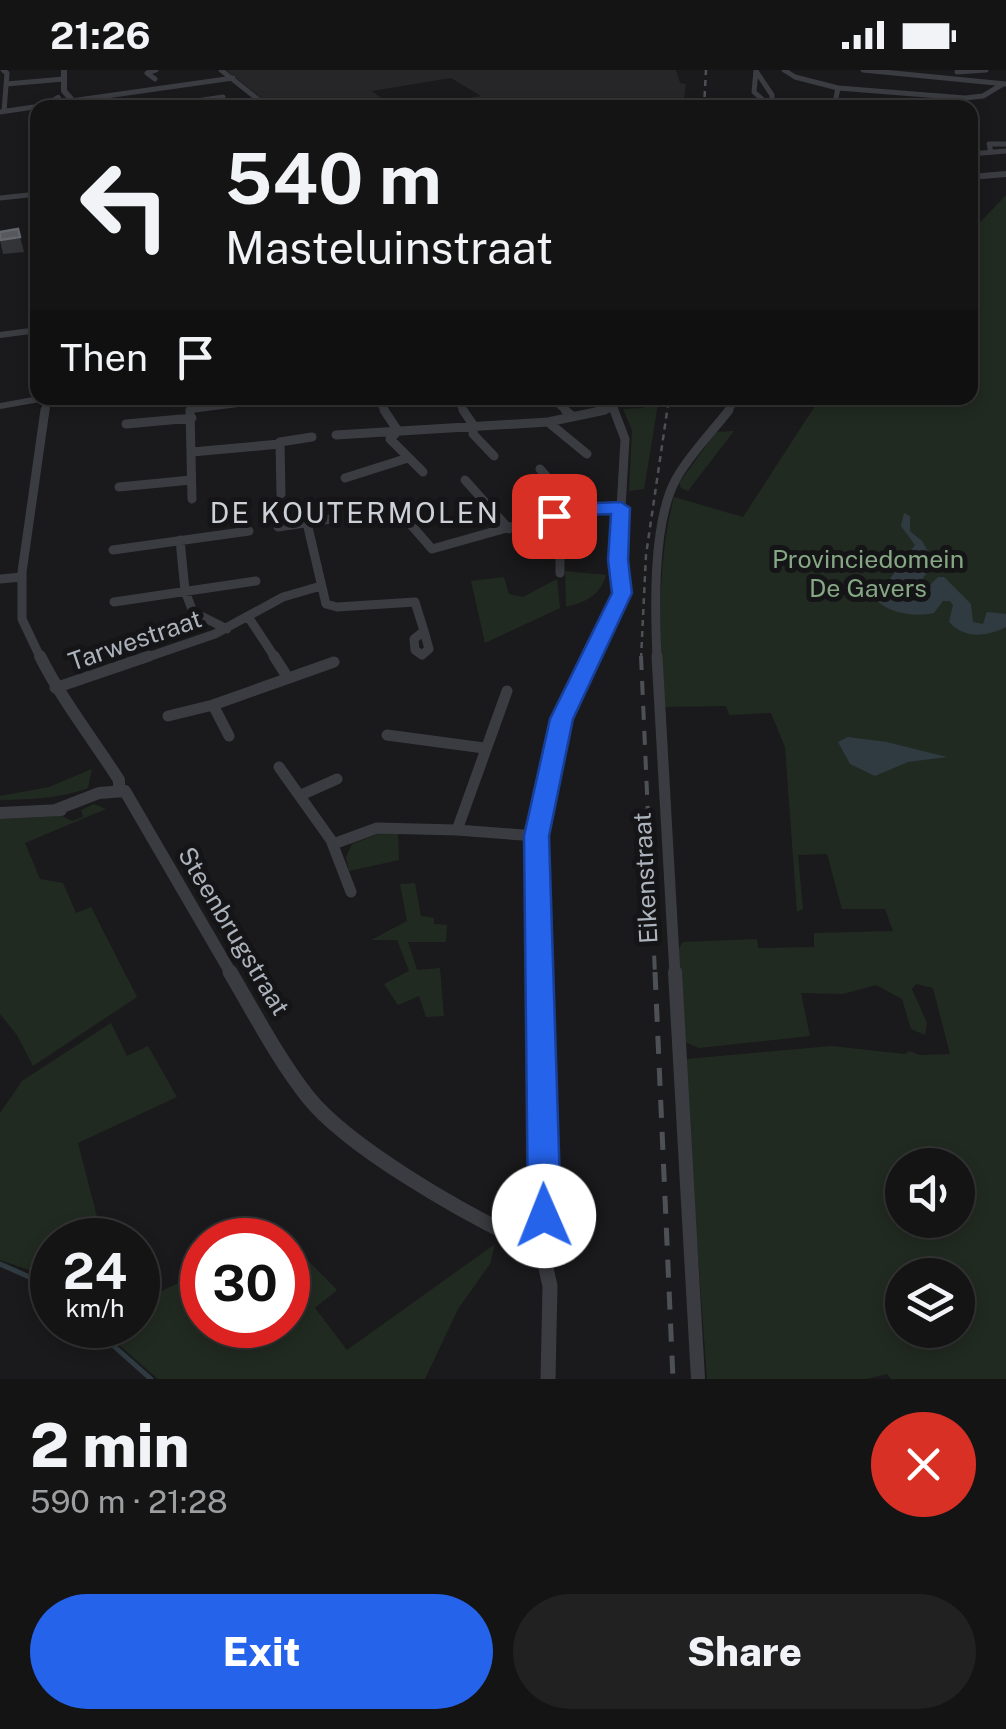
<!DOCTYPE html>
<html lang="en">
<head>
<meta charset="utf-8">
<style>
  :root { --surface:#141415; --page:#212122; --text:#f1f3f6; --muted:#9d9ea0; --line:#333334; --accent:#2563eb }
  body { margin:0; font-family:"Public Sans",sans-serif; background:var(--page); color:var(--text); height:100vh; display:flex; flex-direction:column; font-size:38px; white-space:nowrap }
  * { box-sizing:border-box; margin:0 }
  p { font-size:32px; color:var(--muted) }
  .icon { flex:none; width:55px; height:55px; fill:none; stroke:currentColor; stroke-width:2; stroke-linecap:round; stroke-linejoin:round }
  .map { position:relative; height:1309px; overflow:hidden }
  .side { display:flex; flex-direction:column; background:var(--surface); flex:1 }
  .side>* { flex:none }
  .banner { position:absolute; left:30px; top:30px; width:948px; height:305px; border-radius:20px; box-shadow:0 5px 15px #0003,0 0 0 2px var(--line); background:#141415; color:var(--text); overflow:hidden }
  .fabs { position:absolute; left:885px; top:1078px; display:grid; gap:20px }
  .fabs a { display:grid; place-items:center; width:90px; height:90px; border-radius:50%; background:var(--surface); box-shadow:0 5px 15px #0003,0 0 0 2px var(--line); font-size:50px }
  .speed { position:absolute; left:30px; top:1148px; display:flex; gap:20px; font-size:50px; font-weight:700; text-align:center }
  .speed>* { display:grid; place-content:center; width:130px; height:130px; border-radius:50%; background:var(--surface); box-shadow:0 5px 15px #0003,0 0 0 2px var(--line); line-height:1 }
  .speed small { font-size:25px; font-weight:400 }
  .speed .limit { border:15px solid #d22; background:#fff; color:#111 }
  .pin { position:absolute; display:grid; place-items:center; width:85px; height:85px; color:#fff; margin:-42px; border-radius:20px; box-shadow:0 5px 15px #0006 }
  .me { position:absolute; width:110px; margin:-55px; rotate:359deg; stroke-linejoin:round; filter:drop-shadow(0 0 8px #0008) }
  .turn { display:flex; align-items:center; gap:35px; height:210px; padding:0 30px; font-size:45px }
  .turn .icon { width:130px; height:130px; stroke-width:2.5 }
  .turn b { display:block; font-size:70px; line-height:85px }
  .then { display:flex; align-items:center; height:95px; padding:0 30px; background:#0003; gap:20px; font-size:38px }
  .round { display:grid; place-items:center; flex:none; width:105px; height:105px; border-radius:52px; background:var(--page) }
  .overview { display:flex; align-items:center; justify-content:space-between; height:170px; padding:0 30px }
  h1 { font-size:60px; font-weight:800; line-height:75px }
  .button { display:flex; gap:20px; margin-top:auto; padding:20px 30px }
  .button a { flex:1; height:115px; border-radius:60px; background:var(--accent); color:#fff; font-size:40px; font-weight:800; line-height:115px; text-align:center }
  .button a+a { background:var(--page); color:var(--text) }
  .status { display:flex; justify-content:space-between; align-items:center; height:70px; padding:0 50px; background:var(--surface); direction:ltr }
  .status svg { height:28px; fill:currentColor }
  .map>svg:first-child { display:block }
</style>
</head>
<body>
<div class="status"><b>21:26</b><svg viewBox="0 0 49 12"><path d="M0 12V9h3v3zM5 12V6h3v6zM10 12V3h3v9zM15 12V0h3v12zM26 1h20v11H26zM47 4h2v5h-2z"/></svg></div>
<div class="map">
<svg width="1006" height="1309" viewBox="0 0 1006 1309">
  <rect width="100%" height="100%" fill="#1a1a1c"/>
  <path fill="#262629" d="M226 0H676L680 13 686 14 683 37H417L481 26 451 8 372 21 393 37 274 38Z"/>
  <path fill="#212a21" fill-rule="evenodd" d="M1006 125V1309H891L887 1304 866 1309H707L685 1006 687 989 831 976 905 984 909 981 920 985 950 984 933 918 916 914 912 919 927 953 925 965 911 959 902 929 876 915 843 924 801 923 810 966 699 978 685 972 677 881 683 872 757 869 758 878 814 877V863L893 861 885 839H842L827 784 798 785 803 839 797 842 785 677 771 643 729 645 726 636 663 637C660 567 656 496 674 427L743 447 815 336 788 328H970V163ZM902 1095H958V1150H902ZM902 1205H958V1260H902Z
    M649 328H659L644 419 629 421 632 360 623 339 643 338 645 332H655V328Z
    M734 361 688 421 681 418 679 413 716 362Z
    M565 501 606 505C600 526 586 532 566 537Z
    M504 507 509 524 523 527 557 509 560 538 485 573 471 511Z
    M92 699 88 718C58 729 32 729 0 730V726L49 717Z
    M94 734 106 739 25 773 40 809 63 813 76 843 91 837 137 927 33 996 17 965 0 944V749L62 746 72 751 83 747 81 740Z
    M398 762 399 790 349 801 346 787 352 774 381 763Z
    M415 813 421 846 434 848V854L447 855 446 872H408L417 900 440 898 444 946 426 947 419 926 398 935 384 914 409 901 397 870H371L407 851 400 814Z
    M111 953 127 986 148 976 177 1027 78 1073 103 1170H52V1193L38 1203 0 1190V1043L22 1011Z
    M288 1170 337 1220 315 1238 347 1280 495 1174 490 1194 458 1239 425 1309H158L96 1255H138V1232L202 1202V1255H288Z"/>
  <path fill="#2f3b41" d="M904 443 910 446V461L922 471 934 492 909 529 914 531 938 507H944L971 534 973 552 983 554 987 542 1006 544V557C986 567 965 569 949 552L953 535 950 531H943L934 543C915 547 892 544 877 531L878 525 915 475 901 456Z
    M848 667 887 672 947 687 908 692 875 706 850 694 838 672Z"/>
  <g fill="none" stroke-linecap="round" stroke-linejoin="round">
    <path stroke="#2f3b41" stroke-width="5" d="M0 1194 36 1210 52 1224
      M90 1255 151 1309"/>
    <path stroke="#3a3c41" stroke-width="5" d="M3 0 7 3 4 41
      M221 0 269 38
      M756 0 754 22 772 38
      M784 0 795 7 838 18
      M863 0 1006 14
      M756 1 772 25V38
      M957 2 986 0
      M155 9 147 3 156 0
      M6 14 64 9
      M71 31 233 8
      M151 38 223 27
      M834 38 838 18 965 28 983 26 1003 14
      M0 42 54 34
      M991 82 989 74H1006
      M970 84 1006 81
      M0 128 38 124"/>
    <path stroke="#3a3c41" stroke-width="6" d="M0 265 38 260
      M190 328V343
      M376 328 386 343
      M455 328 465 343
      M550 328 568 343
      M606 328 616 343
      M0 336 45 328
      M191 340 270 330
      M593 343 615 338
      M727 343 738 328"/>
    <path stroke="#3a3c41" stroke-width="9" d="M190 340 192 429
      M384 340 398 361 390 369 423 402
      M463 340 474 356 473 364 494 386
      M565 340 572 346
      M548 352 587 384
      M126 354 192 348
      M336 365 548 352 605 340
      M192 382 280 374
      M540 399 574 439
      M345 408 408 388
      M465 410 509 459
      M119 417 191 410
      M281 424 280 372 312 367
      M392 433 432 479 574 439 621 438
      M543 449 560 483V503
      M307 453 326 534 337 537 415 532 424 561
      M278 457 331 449
      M180 470 185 521 193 542 227 559
      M113 480 249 461
      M0 509 22 507
      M114 532 256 511
      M249 548 276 589
      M424 561 429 579 422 585 415 580 414 569Z
      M142 589 215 564 283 527 321 516
      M589 589 620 530 618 490 625 369 614 340
      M657 589C655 540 652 453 676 409 689 385 712 362 729 340"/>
    <path stroke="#3a3c41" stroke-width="11" d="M274 586 288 608
      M657 586 675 905
      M55 618 149 586
      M507 621 457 760 536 766
      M168 646 213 635
      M387 665 484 678
      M229 666 213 635 334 592
      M279 697 331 770 351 822
      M301 725 337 709
      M336 773 377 758 457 760
      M539 905 536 766 561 649 590 586"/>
    <path stroke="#3a3c41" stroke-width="14" d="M675 902 698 1309
      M538 1163 544 1146 539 902"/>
    <path stroke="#3a3c41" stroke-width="6" d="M64 0V21L72 30 65 38
      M57 34 51 32 58 28
      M970 107 1006 104"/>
    <path stroke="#3a3c41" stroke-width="8" d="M45 343 47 328"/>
    <path stroke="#3a3c41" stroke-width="9" d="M41 589 22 549V502L45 340"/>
    <path stroke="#3a3c41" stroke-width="12" d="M40 586C62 630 92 668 119 710V720
      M55 740 99 723 125 721 232 905
      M0 743 61 740"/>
    <path stroke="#3a3c41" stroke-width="15" d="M230 902C255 944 278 989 308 1027 348 1077 460 1141 519 1169L538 1163 550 1216 548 1309"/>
    <path stroke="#4d5156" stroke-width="2.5" stroke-dasharray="6 5" stroke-linecap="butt" d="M704 38 706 0
      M641 589 646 485 669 328"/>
    <path stroke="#4d5156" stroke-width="4" stroke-dasharray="14 11" stroke-linecap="butt" d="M641 586 655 905"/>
    <path stroke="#4d5156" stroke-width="5" stroke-dasharray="18 14" stroke-linecap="butt" d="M655 902 673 1309"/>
  </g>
  <path fill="#333437" d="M20 167 24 182 3 184 0 170Z"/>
  <path fill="#56585d" stroke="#63666c" stroke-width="2.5" d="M18 159 20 167 0 170V162Z"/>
  <path fill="#2563eb" stroke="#184099" stroke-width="2.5" d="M621 432 630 438 628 490 632 523 573 649 549 766 561 1146 556 1157 544 1161 533 1157 528 1146 524 766 550 649 612 523 608 490 611 444 577 445 554 452 545 446 574 434Z"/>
  <g text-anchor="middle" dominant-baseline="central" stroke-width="10" stroke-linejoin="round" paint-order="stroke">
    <g font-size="25" fill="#85a783" stroke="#151517">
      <text x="868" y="489">Provinciedomein<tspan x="868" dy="29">De Gavers</tspan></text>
    </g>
    <g font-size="25" fill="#acb3bc" stroke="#151517">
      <text transform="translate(135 570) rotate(-19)">Tarwestraat</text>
      <text transform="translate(645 808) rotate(-93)">Eikenstraat</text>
      <text transform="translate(234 861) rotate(59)">Steenbrugstraat</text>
    </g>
    <g font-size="28" letter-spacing="2.5" fill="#cdd1d7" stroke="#151517">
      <text x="355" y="442">DE KOUTERMOLEN</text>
    </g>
  </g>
</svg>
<div class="fabs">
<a><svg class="icon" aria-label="sound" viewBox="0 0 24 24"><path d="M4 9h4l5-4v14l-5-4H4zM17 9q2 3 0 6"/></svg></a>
<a><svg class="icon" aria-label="layers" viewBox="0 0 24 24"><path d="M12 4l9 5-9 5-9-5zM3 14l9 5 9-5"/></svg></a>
</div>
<div class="speed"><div>24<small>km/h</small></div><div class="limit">30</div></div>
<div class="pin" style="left:554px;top:446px;background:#d93025"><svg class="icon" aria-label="arrive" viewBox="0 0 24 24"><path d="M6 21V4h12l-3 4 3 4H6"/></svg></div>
<svg class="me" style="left:544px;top:1146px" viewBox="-20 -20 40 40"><circle r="19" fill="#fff"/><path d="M0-13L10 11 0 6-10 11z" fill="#2563eb"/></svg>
<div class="banner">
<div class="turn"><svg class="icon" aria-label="left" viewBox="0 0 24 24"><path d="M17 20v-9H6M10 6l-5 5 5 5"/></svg><div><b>540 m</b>Masteluinstraat</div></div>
<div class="then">Then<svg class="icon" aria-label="arrive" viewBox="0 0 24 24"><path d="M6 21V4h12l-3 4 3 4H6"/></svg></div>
</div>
</div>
<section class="side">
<div class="overview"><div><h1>2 min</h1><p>590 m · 21:28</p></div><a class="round" style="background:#d93025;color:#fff"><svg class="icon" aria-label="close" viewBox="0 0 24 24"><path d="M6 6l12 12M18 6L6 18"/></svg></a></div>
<div class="button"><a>Exit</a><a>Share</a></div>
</section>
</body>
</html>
